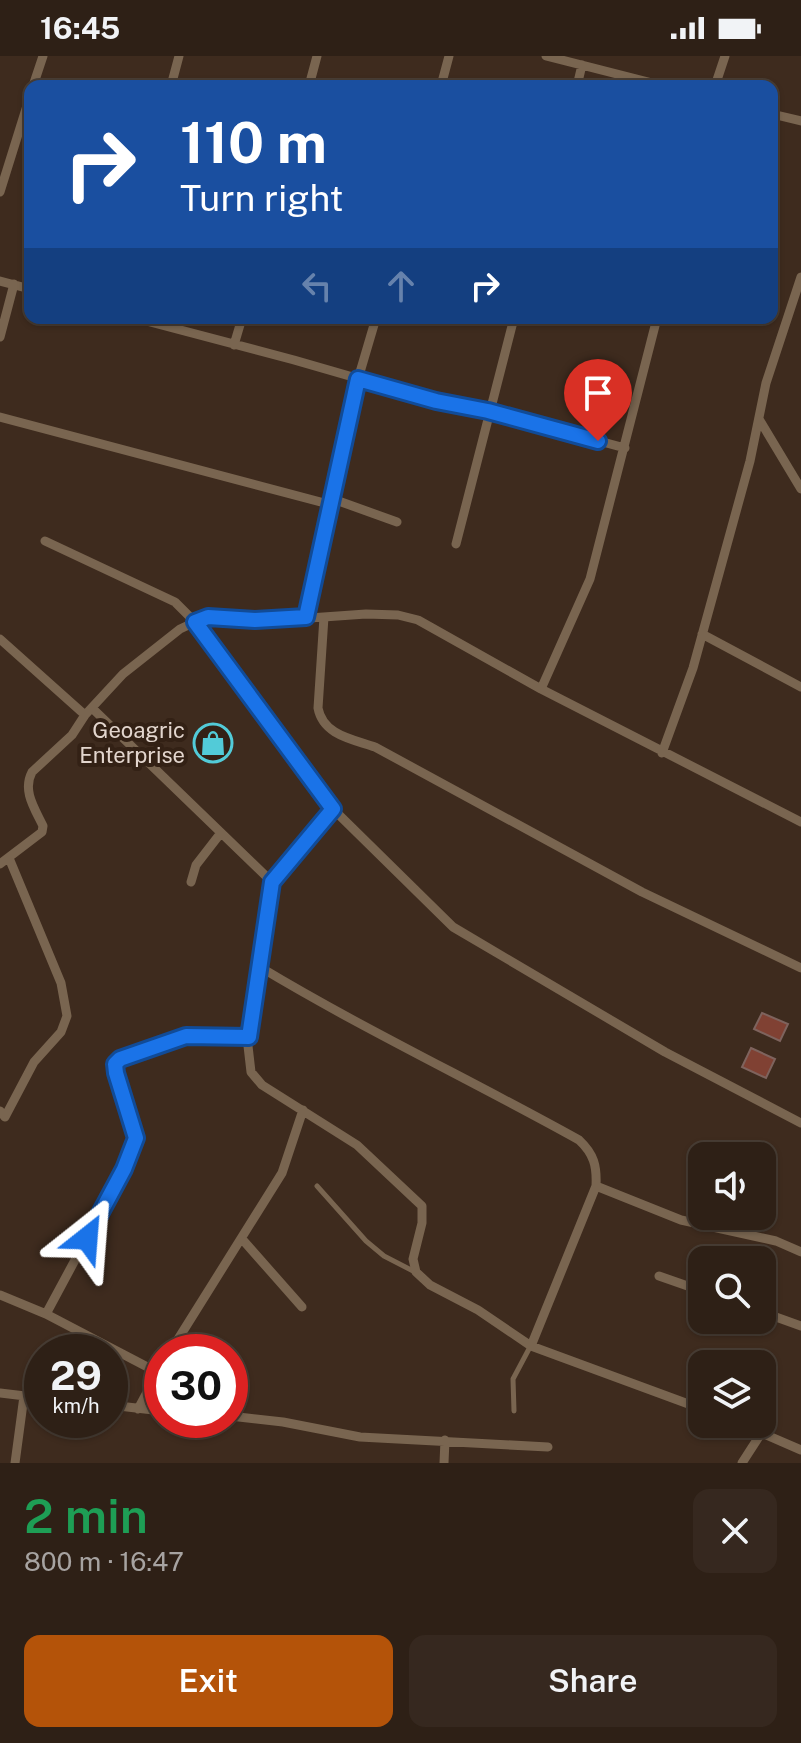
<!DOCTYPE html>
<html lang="en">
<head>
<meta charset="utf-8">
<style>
  :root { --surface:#2e2016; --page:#36281f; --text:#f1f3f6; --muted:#a7a3a1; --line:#493e35; --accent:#b45309 }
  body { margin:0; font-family:"Public Sans",sans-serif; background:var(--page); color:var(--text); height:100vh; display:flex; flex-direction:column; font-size:30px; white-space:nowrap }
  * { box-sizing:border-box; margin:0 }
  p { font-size:26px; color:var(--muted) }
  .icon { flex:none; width:44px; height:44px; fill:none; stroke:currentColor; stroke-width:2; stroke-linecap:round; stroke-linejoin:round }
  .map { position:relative; height:1407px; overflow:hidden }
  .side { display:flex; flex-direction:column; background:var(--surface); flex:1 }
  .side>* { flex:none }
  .hud { position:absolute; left:24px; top:24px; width:754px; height:244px; border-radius:16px; box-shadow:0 2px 6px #0004,0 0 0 2px var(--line); background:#1a4fa0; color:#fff; overflow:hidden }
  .buttons { position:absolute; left:688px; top:1086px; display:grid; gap:16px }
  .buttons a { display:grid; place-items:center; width:88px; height:88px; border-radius:16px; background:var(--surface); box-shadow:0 2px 6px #0004,0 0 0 2px var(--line); font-size:40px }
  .speed { position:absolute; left:24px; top:1278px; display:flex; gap:16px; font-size:40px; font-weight:700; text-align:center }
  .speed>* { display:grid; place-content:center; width:104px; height:104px; border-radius:50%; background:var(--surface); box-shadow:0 2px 6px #0004,0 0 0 2px var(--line); line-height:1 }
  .speed small { font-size:20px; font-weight:400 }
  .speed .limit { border:12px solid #d22; background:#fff; color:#111 }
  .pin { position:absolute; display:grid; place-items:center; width:68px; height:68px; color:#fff; margin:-82px -34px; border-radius:50% 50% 50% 0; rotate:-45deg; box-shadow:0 0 8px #0007 }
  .pin .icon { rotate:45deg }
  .me { position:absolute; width:88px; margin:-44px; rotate:28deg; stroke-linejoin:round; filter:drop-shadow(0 0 6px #0008) }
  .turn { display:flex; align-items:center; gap:28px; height:168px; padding:0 24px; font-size:36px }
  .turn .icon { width:104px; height:104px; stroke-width:2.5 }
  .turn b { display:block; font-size:56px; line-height:68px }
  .lanes { display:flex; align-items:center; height:76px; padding:0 24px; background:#0003; justify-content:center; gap:40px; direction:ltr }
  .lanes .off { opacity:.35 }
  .round { display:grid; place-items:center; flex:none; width:84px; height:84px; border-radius:16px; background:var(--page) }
  .summary { display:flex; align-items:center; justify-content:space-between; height:136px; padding:0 24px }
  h1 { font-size:48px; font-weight:600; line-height:60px; color:#1e9e55 }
  .action { display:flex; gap:16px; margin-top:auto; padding:16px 24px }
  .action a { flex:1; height:92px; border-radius:16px; background:var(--accent); color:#fff; font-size:32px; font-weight:600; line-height:92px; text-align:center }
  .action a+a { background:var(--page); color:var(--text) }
  .status { display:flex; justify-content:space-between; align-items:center; height:56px; padding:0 40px; background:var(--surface); direction:ltr }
  .status svg { height:22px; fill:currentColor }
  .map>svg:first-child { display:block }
</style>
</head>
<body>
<div class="status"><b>16:45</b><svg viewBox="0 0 49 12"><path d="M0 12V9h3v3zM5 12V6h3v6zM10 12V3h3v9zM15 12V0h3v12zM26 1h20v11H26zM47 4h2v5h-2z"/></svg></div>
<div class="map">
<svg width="801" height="1407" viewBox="0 0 801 1407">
  <rect width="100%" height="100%" fill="#3e2b1e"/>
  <path fill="#804133" stroke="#7e635d" stroke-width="2" d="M762 957 788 968 780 985 754 973Z
    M751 992 775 1003 766 1022 742 1011Z"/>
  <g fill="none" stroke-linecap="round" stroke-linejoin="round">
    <path stroke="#796550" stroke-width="5" d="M317 1130 366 1185 384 1200 415 1216
      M514 1355 513 1323 530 1291"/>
    <path stroke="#796550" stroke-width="9" d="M546 0 664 30
      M33 30 43 0
      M171 30 179 0
      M309 30 317 0
      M441 30 449 0
      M577 30 582 9
      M715 30 725 0
      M772 58 801 65
      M0 136 30 40
      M0 225 30 233
      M135 262 294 304 436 345 488 355 625 392
      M0 281 14 228
      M234 289 242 262
      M0 361 332 449
      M759 363 801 433
      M333 443 397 466
      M45 485 175 546 195 566 333 753 453 871 665 996 801 1067
      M456 488 514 262
      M306 561 358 323 376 262
      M324 561 318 652C323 679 352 683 375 691L642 836 801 912
      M702 578 801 631
      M0 583 85 659
      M541 633 590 523 657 262
      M92 652 272 826
      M662 697 693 612 750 405 766 327 801 221
      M333 753 272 826 248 990 251 1016 262 1029 357 1089 422 1150V1167L413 1203 416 1216 430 1229 478 1254 531 1290 702 1353
      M0 808 42 776 43 770C35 753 22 735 32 716L72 679 85 659 123 618 180 573 195 566 208 561 281 564 366 558 398 559 418 564 541 633 801 766
      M191 826 196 809 220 778
      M260 911C363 973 473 1025 579 1084 594 1098 597 1110 596 1130L531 1290
      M0 1055 5 1061 34 1006 61 976 67 960 61 927 9 802
      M596 1130 681 1164 776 1185 801 1196
      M242 1183 302 1251
      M659 1220 702 1235
      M0 1239 46 1258 157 1316
      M762 1256 801 1270
      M46 1258 124 1113 136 1082 116 1017 115 1008 120 1003 186 980 249 981
      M170 1296 282 1117 303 1054
      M0 1337 42 1342
      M110 1349 162 1355
      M138 1353 162 1308
      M230 1360 283 1366 360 1381 548 1391
      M741 1368 801 1394
      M15 1407 24 1340
      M444 1407 445 1384
      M742 1407 762 1376"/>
  </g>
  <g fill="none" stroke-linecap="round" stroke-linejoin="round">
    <g stroke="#114b97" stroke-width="20">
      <path id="route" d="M87 1182 124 1113 136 1082 116 1017 115 1008 120 1003 186 980 249 981 272 826 333 753 195 566 208 561 255 564 306 561 358 323 436 345 488 355 598 385"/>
    </g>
    <use href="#route" stroke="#1a73e8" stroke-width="14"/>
  </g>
  <defs>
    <g id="shop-ring" transform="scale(2)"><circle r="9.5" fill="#332115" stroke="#52cbd8" stroke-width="1.5"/><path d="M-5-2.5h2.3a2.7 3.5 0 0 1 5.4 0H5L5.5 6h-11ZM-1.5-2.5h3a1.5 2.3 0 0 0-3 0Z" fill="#52cbd8"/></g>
  </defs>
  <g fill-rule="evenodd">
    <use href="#shop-ring" x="213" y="687"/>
  </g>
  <g text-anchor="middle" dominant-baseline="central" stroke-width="8" stroke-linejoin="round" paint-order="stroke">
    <g font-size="22" fill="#e3d6ce" stroke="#332115" text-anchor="end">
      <text x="185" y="674">Geoagric<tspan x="185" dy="25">Enterprise</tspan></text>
    </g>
  </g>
</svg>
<div class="buttons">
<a><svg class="icon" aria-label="sound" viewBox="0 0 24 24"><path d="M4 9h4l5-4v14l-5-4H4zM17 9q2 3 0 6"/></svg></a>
<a><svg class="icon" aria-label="search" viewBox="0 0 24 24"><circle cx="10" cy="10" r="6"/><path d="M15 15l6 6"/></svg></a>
<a><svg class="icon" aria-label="layers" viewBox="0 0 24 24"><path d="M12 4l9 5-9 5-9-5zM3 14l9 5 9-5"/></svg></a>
</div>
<div class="speed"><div>29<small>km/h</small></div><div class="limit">30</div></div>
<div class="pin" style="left:598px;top:385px;background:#d93025"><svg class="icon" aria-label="arrive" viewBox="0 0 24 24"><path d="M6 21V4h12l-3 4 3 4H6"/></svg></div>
<svg class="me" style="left:87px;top:1182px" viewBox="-20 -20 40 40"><path d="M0-17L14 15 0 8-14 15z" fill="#1a73e8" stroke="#fff" stroke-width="4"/></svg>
<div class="hud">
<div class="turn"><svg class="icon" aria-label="right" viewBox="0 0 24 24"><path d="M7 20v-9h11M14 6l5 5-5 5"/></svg><div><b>110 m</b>Turn right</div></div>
<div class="lanes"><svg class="icon off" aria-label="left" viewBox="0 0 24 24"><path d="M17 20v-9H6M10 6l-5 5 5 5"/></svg><svg class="icon off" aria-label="ahead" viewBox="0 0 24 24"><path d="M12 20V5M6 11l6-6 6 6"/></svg><svg class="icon" aria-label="right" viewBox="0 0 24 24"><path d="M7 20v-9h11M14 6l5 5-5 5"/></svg></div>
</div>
</div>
<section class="side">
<div class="summary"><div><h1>2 min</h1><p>800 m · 16:47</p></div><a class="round"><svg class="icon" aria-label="close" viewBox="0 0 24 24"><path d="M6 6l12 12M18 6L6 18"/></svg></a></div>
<div class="action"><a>Exit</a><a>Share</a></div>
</section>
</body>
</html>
